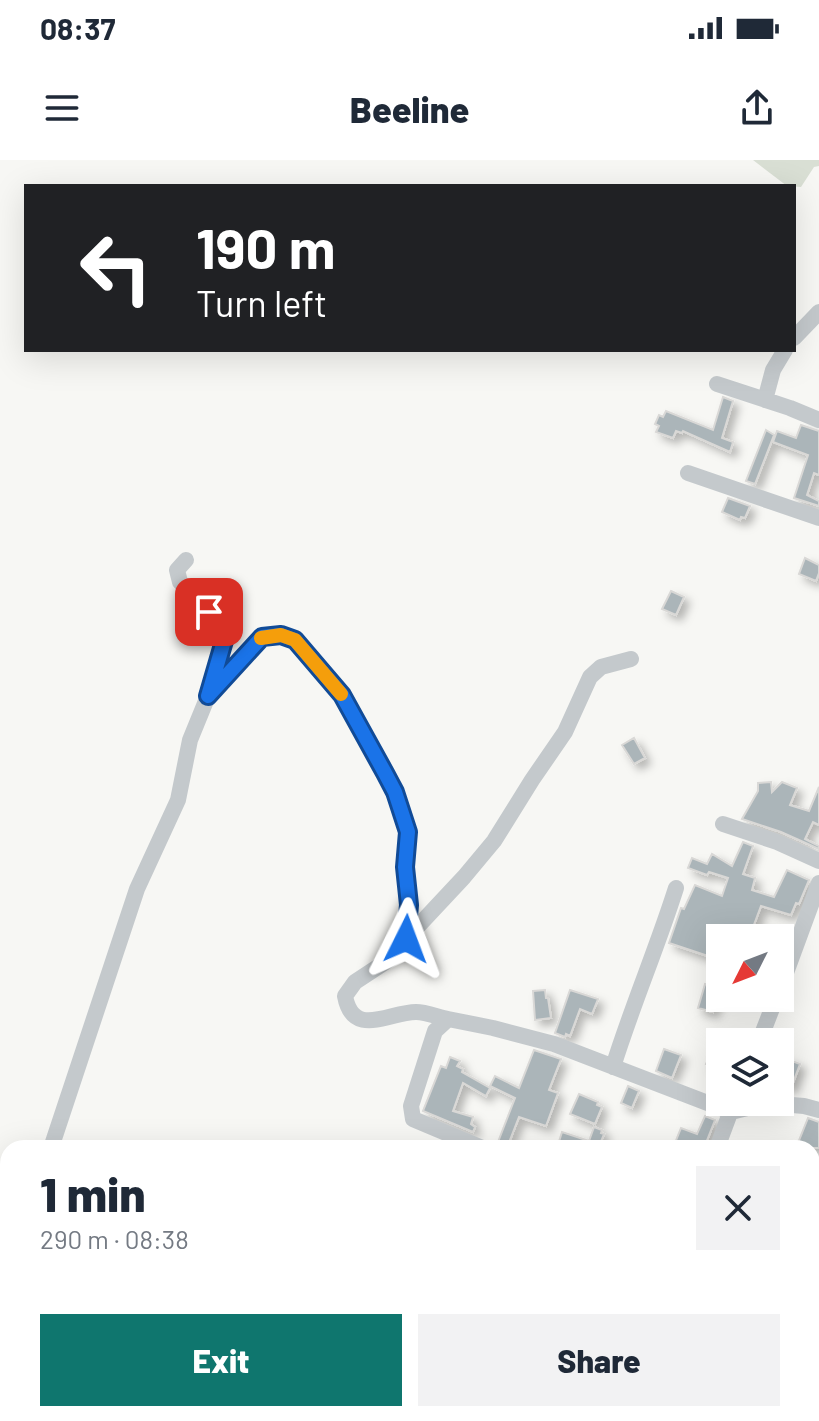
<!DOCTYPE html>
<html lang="en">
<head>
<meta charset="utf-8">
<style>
  :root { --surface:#fff; --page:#f2f2f3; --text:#1f2937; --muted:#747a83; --accent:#0f766e }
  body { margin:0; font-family:Barlow,sans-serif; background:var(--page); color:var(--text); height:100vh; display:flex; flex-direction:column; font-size:30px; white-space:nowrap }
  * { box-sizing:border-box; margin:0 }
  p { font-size:26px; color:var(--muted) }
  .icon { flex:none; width:44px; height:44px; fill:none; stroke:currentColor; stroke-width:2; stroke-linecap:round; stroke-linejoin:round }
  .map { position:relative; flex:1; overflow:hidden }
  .panel { position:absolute; left:0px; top:980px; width:820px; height:282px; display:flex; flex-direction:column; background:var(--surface); border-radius:24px 24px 0 0; box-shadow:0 8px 32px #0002 }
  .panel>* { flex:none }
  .guide { position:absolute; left:24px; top:24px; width:772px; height:168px; border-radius:0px; box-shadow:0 8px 32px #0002; background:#202124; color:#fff; overflow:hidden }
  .needle { width:52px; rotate:228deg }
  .controls { position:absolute; left:706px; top:764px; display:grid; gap:16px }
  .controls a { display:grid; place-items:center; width:88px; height:88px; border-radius:0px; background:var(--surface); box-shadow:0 8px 32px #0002; font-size:40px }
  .pin { position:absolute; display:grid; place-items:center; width:68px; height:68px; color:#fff; margin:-34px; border-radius:16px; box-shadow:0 4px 12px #0006 }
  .me { position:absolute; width:88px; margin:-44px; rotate:3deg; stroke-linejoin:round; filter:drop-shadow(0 0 6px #0008) }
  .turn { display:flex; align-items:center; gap:28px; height:168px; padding:0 40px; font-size:36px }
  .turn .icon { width:104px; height:104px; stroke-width:2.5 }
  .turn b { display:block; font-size:56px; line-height:68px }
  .round { display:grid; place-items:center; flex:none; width:84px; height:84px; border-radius:0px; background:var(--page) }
  .summary { display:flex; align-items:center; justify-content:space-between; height:136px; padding:0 40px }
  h1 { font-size:48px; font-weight:800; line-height:60px }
  .button { display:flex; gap:16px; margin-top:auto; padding:16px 40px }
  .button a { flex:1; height:92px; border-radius:0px; background:var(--accent); color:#fff; font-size:32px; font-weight:800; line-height:92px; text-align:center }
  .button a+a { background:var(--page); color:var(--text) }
  .status { display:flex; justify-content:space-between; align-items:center; height:56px; padding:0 40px; background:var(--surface); direction:ltr }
  .status svg { height:22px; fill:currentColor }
  header { display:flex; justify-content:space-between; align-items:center; height:104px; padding:0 40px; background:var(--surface); font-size:36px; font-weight:800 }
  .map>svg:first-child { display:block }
</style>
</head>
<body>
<div class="status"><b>08:37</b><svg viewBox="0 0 49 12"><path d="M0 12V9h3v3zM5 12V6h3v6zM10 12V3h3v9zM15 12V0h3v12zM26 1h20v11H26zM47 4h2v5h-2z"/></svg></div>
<header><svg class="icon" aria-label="menu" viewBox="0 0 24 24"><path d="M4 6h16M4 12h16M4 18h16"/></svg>Beeline<svg class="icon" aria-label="share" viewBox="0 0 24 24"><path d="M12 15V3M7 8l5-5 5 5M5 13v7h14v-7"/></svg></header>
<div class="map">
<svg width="819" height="1261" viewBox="0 0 819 1261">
  <defs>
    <filter id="shadow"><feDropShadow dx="5.5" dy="5.5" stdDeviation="4" flood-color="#0004"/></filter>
  </defs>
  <rect width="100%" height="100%" fill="#f7f7f4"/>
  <path fill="#d9dfd4" d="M753 0H819V6L814 7 801 27 787 26Z"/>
  <path fill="#abb5b9" stroke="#d9d8d6" stroke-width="2" filter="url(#shadow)" d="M723 237 733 241 722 278 733 282 730 292 683 271 682 273 676 271 673 278 656 272 659 266 655 264 659 255 663 257 666 251 713 270Z
    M801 265 819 271V315L814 313 807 335 819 341V346L794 338 808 295 773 282 777 271 796 278Z
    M766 270 774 275 755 324 746 321Z
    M728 338 750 346 745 358 741 357 740 360 722 352Z
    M805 398 819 405V413L816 421 799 414Z
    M671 431 684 437 676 455 662 449Z
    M634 578 645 598 634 604 622 585Z
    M771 622 772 632 782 622 797 628 790 645 809 651 819 627V665L813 662 805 679 819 686V689L781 672 742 659 758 631V623Z
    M743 682 753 686 743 714 755 718 752 730 774 737 787 710 809 720 799 744 796 743 791 755 761 746 749 778H720V800L669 783 681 748 684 749 695 725 722 736 728 718 709 712 707 715 688 708 692 698 707 704 712 694 732 706Z
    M705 824 719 828 713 852 698 848Z
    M545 830 546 838H548L551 858 535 860 533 831Z
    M570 830 598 839 592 854 580 849 570 876 566 874 565 877 555 873Z
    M720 876V911L706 904Z
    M664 889 681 895 672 918 656 911Z
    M534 890 561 899 549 930 558 933 546 966 519 957 508 985 498 982 515 938 490 926 495 916 519 928Z
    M450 897 460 901 457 906 463 909 462 912 490 928 486 936 463 923 453 951 473 957 471 964 475 967 473 972 423 951 441 906 446 908Z
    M784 898 800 904 791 928 780 924V910Z
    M628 926 639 931 632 948 621 943Z
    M579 934 598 942 597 945 602 947 595 964 570 954Z
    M705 956 715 960 704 988H673L681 968 697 974Z
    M808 958 819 962V988H796Z
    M594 967 602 970 601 973 604 974 600 984 605 986V988H557L562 972 589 981Z"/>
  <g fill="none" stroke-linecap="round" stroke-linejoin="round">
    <path stroke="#c4c9cc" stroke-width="16" d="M794 178 819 152
      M717 224 790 248 819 260
      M765 240 773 210 785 190
      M688 313 819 358
      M186 400 177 410 180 422 209 452 224 481 210 530
      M723 664 777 682 819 701
      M780 829 819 723
      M448 859C438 857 426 852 416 852 389 852 353 879 345 836L355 822 393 797 406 779 464 717 494 681 532 620 565 572 590 517 601 507 631 499
      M759 882 776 838
      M613 907C632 846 657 788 676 728
      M51 988 137 729 178 640 190 580 208 536 262 477 281 475 295 480 342 535 385 613 395 632 408 672 405 707 409 745 406 779
      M482 988 413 959 411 946 435 871 448 859 493 868 554 884 731 952 768 943 804 946 819 950
      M717 988 733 945
      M0 1126 8 1103
      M812 1129 819 1131
      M797 1254 806 1257 807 1261
      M98 1261 111 1254
      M353 1261 356 1254
      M483 1261 485 1254
      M615 1261 618 1254
      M730 1261 734 1254"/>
  </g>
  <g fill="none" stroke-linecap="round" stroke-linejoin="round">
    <g stroke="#114b97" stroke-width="20">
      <path id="route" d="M209 452 224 481 208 536 262 477 281 475 295 480 342 535 385 613 395 632 408 672 405 707 409 745 406 779"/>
    </g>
    <use href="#route" stroke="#1a73e8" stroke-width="14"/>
    <path stroke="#f59e0b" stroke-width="14" d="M261 478 281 475 295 480 341 534"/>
  </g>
</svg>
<div class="controls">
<a><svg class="needle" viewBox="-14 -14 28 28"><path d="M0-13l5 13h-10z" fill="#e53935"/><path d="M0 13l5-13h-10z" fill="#747a83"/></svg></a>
<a><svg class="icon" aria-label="layers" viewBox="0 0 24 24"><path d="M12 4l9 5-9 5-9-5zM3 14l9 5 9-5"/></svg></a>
</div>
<div class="pin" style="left:209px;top:452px;background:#d93025"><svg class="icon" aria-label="arrive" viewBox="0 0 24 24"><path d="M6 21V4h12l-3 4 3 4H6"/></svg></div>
<svg class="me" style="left:406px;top:779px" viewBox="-20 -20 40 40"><path d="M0-17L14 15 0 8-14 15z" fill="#1a73e8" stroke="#fff" stroke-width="4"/></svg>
<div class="guide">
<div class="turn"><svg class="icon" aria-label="left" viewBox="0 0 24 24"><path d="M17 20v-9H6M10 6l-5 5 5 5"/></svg><div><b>190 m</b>Turn left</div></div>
</div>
<section class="panel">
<div class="summary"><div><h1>1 min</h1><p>290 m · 08:38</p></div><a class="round"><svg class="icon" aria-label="close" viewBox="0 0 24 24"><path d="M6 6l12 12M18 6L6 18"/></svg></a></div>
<div class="button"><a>Exit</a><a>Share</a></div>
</section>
</div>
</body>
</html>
